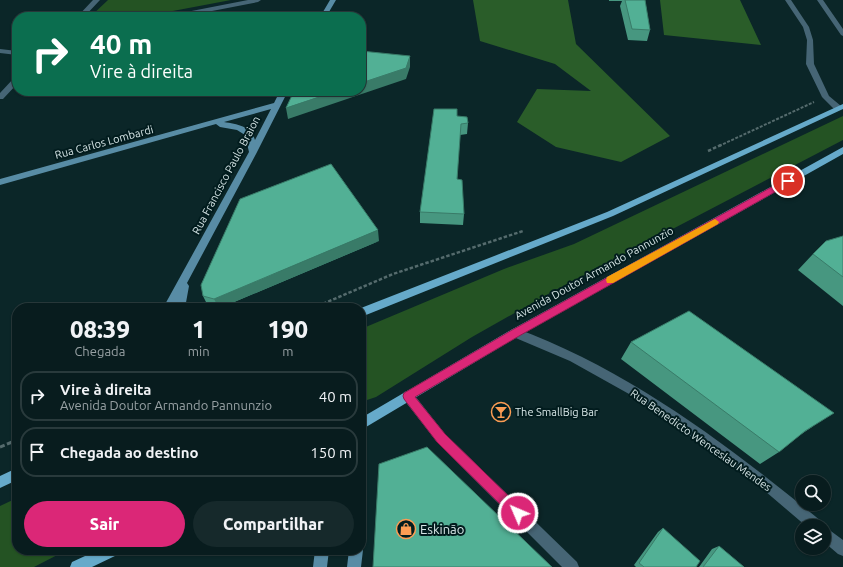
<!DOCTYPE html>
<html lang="pt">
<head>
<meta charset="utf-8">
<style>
  :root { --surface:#081c1e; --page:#16292b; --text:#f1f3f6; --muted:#98a1a4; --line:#293a3c; --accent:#db2777 }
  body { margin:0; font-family:Ubuntu,sans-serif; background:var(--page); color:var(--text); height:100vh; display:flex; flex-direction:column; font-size:15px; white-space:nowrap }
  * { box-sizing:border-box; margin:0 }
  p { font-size:13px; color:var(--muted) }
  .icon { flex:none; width:22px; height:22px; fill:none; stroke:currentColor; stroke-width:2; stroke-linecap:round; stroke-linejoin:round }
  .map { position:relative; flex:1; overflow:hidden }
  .details { position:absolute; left:12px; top:303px; width:354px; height:252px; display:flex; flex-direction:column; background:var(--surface); border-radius:16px; box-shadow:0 1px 3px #0004,0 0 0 1px var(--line) }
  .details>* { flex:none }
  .banner { position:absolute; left:12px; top:12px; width:354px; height:84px; border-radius:16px; box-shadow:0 1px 3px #0004,0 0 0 1px var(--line); background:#0b6e4f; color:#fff; overflow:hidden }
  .tools { position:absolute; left:795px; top:475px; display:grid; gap:8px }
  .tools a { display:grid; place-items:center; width:36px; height:36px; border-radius:50%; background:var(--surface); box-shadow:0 1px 3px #0004,0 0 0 1px var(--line); font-size:20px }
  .pin { position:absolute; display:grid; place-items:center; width:34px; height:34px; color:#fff; margin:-17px; border:2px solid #fff; border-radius:50%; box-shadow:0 1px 4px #0007 }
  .me { position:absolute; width:44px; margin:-22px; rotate:315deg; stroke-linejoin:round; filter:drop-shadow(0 0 3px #0008) }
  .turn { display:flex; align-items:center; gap:14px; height:84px; padding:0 12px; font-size:18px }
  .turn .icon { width:52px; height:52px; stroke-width:2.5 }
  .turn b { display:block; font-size:28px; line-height:34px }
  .eta { display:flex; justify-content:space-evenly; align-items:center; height:68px; text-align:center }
  .eta b { font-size:24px; font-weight:800; line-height:28px }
  .primary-button { display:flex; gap:8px; margin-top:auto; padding:8px 12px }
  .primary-button a { flex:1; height:46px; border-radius:24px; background:var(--accent); color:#fff; font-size:16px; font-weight:800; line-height:46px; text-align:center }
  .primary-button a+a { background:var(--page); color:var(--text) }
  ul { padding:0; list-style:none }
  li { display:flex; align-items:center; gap:12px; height:50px; margin:0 8px 6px; padding:0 4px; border:2px solid var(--line); border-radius:16px }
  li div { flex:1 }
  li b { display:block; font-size:15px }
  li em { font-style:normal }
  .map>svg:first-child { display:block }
</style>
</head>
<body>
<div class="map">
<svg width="843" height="567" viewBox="0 0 843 567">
  <rect width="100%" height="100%" fill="#0b2628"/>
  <path fill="#245323" d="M108 0H231L141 17H90Z
    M843 116V140L550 293 472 337 376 397 361 402V329L504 269 574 244Z
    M17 498V550H67L34 567H0V506Z"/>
  <path fill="#2a5d29" d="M473 0H568L576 44 670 136 621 162 556 147 517 122 537 89 591 91 555 64 480 41Z
    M660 0H740L761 45 664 35Z"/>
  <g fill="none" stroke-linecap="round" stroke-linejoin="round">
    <path stroke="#556b6d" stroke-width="2" stroke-dasharray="3 1.5" stroke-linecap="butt" d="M719 146 814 102"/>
    <path stroke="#556b6d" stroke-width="2.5" stroke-dasharray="3.5 2" stroke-linecap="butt" d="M708 151 721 145
      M313 308 393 274 523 231"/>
    <path stroke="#556b6d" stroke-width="3" stroke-dasharray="5 2.5" stroke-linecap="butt" d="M0 447 17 440"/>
    <path fill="#466575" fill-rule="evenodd" d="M785 0H791L809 27 813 40 814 64 829 96 841 106V110H835L822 97 806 64 807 40 803 27Z
      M817 0H823L843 29V36L841 35Z"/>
    <path fill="#466575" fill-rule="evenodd" d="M93 0H100L84 17H77Z
      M248 0H261L258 2 181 17H168L171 15Z
      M0 49 17 51V55L0 53Z
      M14 78H17V84L3 99H0V93Z
      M515 328C629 370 728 445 821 521L822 526H806L752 480 638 399 570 361 511 336 510 333 511 330Z
      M408 391 412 392 445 434 577 562 579 567H562L437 442 404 400 402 396 404 392Z
      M824 526 843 540V556L838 554 824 542Z"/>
    <path fill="#588ca5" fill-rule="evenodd" d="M330 0H336L326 17H320Z
      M280 91H288L256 154 187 283 189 286 185 308H175L176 304 173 308H163L249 152 245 135 237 130 220 127 216 124 0 185V179L274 103ZM271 109 255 140C251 126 237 124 224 122Z
      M361 546 363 550 361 567H347L349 550H361Z
      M315 550H329L327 567H313Z"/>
    <path fill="#66aaca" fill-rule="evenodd" d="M843 104V109L613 216 361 317V308L607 212Z
      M843 147V154L519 336 361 430V418L511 330Z
      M17 468V480L0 488V476Z
      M98 550H119L117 555 92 567H70L72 562Z"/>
  </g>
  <path fill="#479780" d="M609 0H645L650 30 647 41 628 40 620 6 622 1H609Z
    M457 116 468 123 467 134 460 135 457 179 464 214 463 225 420 223V212Z
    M843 236V306L798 270 813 254Z
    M379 241 220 308 208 306 203 296Z
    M631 342 812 427 800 435 779 452 760 464 621 359Z
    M663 528 696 567H636L634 565 658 532Z
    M719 546 744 567H699L712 549Z"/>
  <path fill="#397b68" d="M410 56V67L406 79 288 119 286 108 337 91H361V83Z
    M378 230 379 241 220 308H219L214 299Z"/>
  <path fill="#52b095" stroke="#397b68" d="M625 0H645L650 30 632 29Z
    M361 51 410 56 406 68 361 83Z
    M294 91H337L286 108Z
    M434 109H457V116L467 117 468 123 461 124 457 179 462 180 464 214 420 212Z
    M331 164 378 230 214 299 203 296 201 285 240 199Z
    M843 236V277L813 254 826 241Z
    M689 311 834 413 805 431 779 452 631 342Z
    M427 447 552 567H373L379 464Z
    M663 528 700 561 696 567H644L639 563Z
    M719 546 744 567H703Z"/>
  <path fill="#db2777" stroke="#8e194d" d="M788 178 792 181 791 183 519 336 415 397 445 434 522 509 523 513 522 517 518 519 513 517 437 442 404 399 403 396 404 393 512 330Z"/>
  <path fill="#f59e0b" d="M715 219 719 222 718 224 613 283H607L606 280 607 277Z"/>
  <defs>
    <g id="bar-ring" transform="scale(1)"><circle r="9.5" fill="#021c1e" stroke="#fc9d54" stroke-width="1.5"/><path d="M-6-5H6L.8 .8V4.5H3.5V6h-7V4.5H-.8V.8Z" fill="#fc9d54"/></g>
    <g id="shop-ring" transform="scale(1)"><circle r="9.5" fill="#021c1e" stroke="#fc9d54" stroke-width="1.5"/><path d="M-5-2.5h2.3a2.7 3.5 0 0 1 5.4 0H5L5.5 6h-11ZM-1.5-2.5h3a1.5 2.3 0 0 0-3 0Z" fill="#fc9d54"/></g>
  </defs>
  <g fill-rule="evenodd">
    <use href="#bar-ring" x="501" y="412"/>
    <use href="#shop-ring" x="406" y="529"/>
  </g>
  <g text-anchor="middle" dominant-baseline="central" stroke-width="4" stroke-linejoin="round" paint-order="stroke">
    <g font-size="11" fill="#d7e6e7" stroke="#021c1e">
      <text transform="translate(104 142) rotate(-15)">Rua Carlos Lombardi</text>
      <text transform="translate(226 175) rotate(-62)">Rua Francisco Paulo Braion</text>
      <text transform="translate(594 273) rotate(-29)">Avenida Doutor Armando Pannunzio</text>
      <text transform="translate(701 440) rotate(35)">Rua Benedicto Wenceslau Mendes</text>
    </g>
    <g font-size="11" fill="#d7e6e7" stroke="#021c1e" text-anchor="start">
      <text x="515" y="412">The SmallBig Bar</text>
    </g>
    <g font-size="13" fill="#d7e6e7" stroke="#021c1e" text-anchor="start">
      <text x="420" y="529">Eskinão</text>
    </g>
  </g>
</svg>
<div class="tools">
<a><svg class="icon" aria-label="search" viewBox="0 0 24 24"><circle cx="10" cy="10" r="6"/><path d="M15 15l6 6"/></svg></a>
<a><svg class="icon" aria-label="layers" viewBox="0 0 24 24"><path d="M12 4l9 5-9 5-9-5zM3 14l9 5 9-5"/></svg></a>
</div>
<div class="pin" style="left:788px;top:181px;background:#d93025"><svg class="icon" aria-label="arrive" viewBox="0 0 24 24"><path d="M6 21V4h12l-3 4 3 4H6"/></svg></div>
<svg class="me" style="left:518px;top:513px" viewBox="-20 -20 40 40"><circle r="17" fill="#db2777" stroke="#fff" stroke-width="3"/><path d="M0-11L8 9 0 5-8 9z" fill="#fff"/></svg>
<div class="banner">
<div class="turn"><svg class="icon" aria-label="right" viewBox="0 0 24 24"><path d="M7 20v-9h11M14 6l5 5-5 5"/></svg><div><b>40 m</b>Vire à direita</div></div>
</div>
<section class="details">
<div class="eta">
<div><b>08:39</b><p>Chegada</p></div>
<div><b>1</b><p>min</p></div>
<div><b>190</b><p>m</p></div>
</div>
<ul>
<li><svg class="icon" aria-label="right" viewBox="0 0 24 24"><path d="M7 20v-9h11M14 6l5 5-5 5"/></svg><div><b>Vire à direita</b><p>Avenida Doutor Armando Pannunzio</p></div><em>40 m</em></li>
<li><svg class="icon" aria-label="arrive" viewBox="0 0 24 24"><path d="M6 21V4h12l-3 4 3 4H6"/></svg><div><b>Chegada ao destino</b></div><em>150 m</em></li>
</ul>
<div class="primary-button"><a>Sair</a><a>Compartilhar</a></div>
</section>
</div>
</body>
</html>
